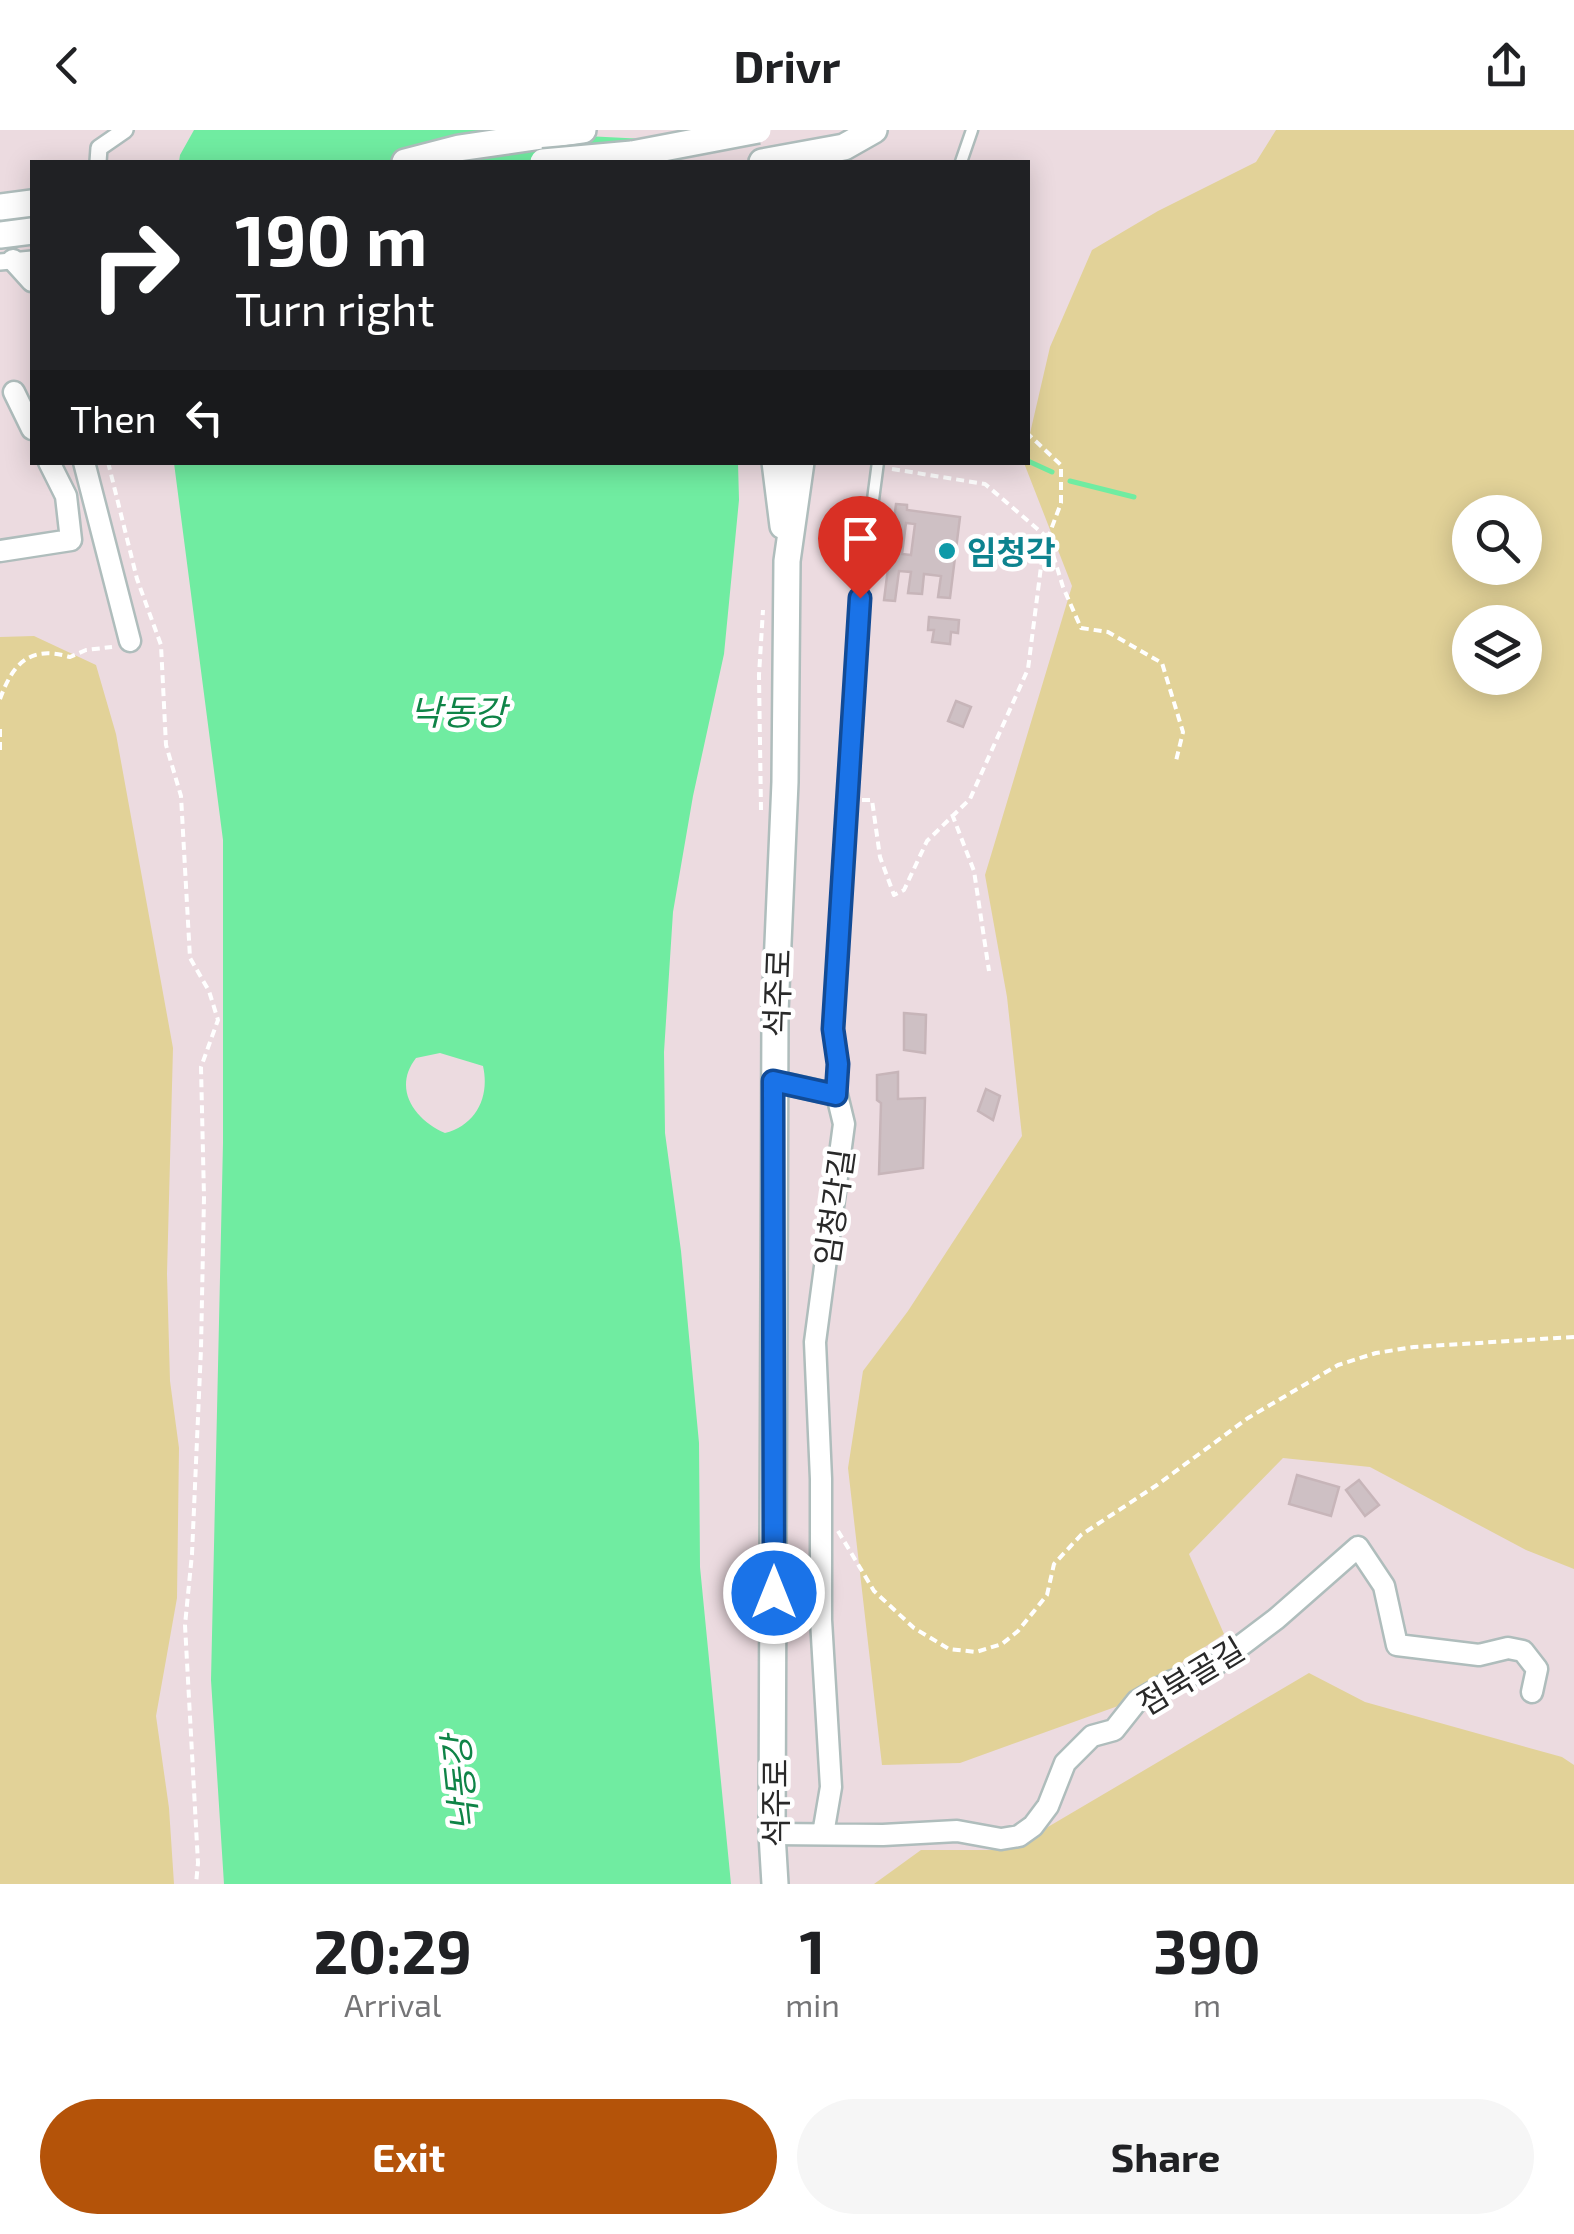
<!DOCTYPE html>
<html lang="en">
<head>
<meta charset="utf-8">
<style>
  :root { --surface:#fff; --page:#f6f6f6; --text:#202124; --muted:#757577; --accent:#b45309 }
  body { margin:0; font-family:"Exo 2","Noto Sans KR",sans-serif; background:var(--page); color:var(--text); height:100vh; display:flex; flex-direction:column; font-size:38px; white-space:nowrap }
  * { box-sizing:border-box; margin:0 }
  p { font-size:32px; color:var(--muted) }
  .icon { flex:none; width:55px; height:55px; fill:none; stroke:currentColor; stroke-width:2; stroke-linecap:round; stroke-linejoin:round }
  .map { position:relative; height:1754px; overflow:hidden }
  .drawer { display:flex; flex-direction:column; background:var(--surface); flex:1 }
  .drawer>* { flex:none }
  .top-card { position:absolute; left:30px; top:30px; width:1000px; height:305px; border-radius:0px; box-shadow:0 5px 25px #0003; background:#202124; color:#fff; overflow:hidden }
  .tools { position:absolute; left:1452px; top:365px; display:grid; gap:20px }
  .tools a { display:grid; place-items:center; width:90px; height:90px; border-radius:50%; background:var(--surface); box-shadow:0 5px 25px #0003; font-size:50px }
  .pin { position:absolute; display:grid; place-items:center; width:85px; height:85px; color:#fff; margin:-102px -42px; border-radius:50% 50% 50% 0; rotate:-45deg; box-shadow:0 0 10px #0007 }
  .pin .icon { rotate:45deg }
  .me { position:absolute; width:110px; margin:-55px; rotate:0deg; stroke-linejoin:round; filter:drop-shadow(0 0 8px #0008) }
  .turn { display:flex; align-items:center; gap:35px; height:210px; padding:0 40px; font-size:45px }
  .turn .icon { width:130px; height:130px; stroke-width:2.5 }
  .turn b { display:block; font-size:70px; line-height:85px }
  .then { display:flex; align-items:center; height:95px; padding:0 40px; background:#0003; gap:20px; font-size:38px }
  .eta { display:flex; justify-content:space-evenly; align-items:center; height:170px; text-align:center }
  .eta b { font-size:60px; font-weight:700; line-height:70px }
  .action { display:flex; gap:20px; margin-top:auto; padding:20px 40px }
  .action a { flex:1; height:115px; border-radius:60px; background:var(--accent); color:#fff; font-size:40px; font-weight:700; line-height:115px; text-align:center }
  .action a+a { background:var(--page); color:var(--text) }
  header { display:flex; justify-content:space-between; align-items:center; height:130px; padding:0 40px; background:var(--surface); font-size:45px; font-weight:700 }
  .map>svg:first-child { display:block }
</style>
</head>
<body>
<header><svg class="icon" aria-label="back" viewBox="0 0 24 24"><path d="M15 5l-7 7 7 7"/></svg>Drivr<svg class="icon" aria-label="share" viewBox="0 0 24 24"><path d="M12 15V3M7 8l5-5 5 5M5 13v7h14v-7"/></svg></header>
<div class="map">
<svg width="1574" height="1754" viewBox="0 0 1574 1754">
  <rect width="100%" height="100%" fill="#ecdbe0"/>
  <path fill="#e2d298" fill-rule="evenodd" d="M1276 0H1574V1439L1526 1420 1370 1337 1283 1328 1189 1424 1224 1504 1118 1576 960 1633 882 1635 848 1338 863 1241 908 1181 1022 1006 1007 867 985 745 1072 456 1024 333 1028 332V312L1050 217 1092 120 1158 81 1256 32ZM1470 382H1525V438H1470ZM1470 492H1525V548H1470Z
    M34 506 96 535 116 604 173 918 167 1144 170 1251 179 1318 177 1468 156 1586 169 1678 174 1754H0V507Z
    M1309 1543 1365 1572 1562 1627 1574 1635V1754H874L921 1720H1009Z"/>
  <path fill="#70eca1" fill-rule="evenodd" d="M194 0H558L566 5 665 10 683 32H179L180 25Z
    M174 333H738L739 370 724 524 693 666 673 782 664 922 665 1003 681 1121 699 1313 700 1437 731 1754H224L211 1550 223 1013V710ZM440 923 483 936C490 967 476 995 445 1003 415 990 392 959 416 928Z"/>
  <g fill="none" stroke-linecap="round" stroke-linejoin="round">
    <path stroke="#70eca1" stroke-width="5" d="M1028 331 1052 342
      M1070 351 1134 367"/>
  </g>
  <path fill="#cec0c4" stroke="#c7b5b9" stroke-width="2.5" fill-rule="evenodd" d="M896 374 907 375V380L960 387 950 468 938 467 941 446 924 444 922 464 908 463 911 442 899 441 895 471 884 470ZM906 393 915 394 911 425 902 424Z
    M929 487 959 490 958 503 951 502 950 514 932 512 934 500H928Z
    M956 571 971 577 963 597 948 591Z
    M904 883 926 885 925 923 904 920Z
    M898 942V969L925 968 923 1038 879 1044 881 973 877 970V945Z
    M986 959 1000 966 993 990 978 981Z
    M1297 1345 1339 1357 1331 1386 1289 1374Z
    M1359 1350 1379 1375 1365 1386 1346 1360Z"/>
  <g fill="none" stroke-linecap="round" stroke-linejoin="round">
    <g stroke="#afbdbc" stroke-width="15">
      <path id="service" d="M961 32 972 0
        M837 964 838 934 833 899 860 468 878 332"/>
    </g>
    <g stroke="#afbdbc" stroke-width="20">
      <path id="pedestrian" d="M98 32 99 18 125 0
        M0 132 32 129"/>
    </g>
    <g stroke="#afbdbc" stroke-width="25">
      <path id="minor" d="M13 130 32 151
        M14 262 32 299
        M84 332 130 511
        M0 421 71 410 66 366 49 332
        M773 951 837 965 844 994 815 1212 821 1349V1490L831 1657 823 1704
        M772 1704 883 1705 957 1701 1001 1709 1019 1706 1033 1696 1048 1676 1065 1633 1092 1606 1114 1600 1137 1571 1170 1552 1210 1539 1276 1489 1358 1417 1384 1456 1397 1515 1479 1525 1508 1518 1523 1521 1537 1539 1532 1562"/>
    </g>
    <g stroke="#afbdbc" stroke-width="30">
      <path id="tertiary" d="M405 32 459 18 583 0
        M762 32 844 17 874 0
        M0 77 32 73
        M0 105 32 101
        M775 332 783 396
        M775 1754 772 1704 775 882 785 652 787 431 801 332"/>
    </g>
    <path stroke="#fff" stroke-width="4" stroke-dasharray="8 5" stroke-linecap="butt" d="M108 332 137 449 161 515 166 615 181 666 190 828 209 861 218 890 201 937 204 1067 201 1219 192 1424 185 1495 198 1733 196 1754
      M892 339 985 354 1048 408 1063 457 1081 498 1108 502 1162 533 1183 602 1176 631
      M0 569C13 533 30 515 70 527L86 520 112 517
      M0 599V625
      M862 670H872L880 727 894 765 904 760 927 711 970 669 1028 539 1043 421 1061 373V335L1028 304
      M761 680 759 545 763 480
      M952 684 974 741 989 841
      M838 1401 874 1461 914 1498 949 1519 976 1522 1002 1514 1018 1501 1047 1465 1054 1434 1081 1405 1157 1355 1248 1288 1338 1235 1376 1223 1414 1217 1574 1207"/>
    <use href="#service" stroke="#fff" stroke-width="10"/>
    <use href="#pedestrian" stroke="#fff" stroke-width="15"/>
    <use href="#minor" stroke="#fff" stroke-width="20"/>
    <use href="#tertiary" stroke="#fff" stroke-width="25"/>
    <g stroke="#afbdbc" stroke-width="30" stroke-linecap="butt">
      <path id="tertiary-bridge" d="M543 32 632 24 758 0"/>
    </g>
    <use href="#tertiary-bridge" stroke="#fff" stroke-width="25"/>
  </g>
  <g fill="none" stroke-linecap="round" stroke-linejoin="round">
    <g stroke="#114b97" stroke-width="25">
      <path id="route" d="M774 1463 773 951 836 965 838 934 833 899 860 468"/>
    </g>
    <use href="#route" stroke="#1a73e8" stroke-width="18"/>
  </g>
  <circle fill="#0f9aa8" stroke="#fff" stroke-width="4" cx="947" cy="421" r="10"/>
  <g text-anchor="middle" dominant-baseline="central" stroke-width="9" stroke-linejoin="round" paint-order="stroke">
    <g font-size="32" font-weight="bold" fill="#0d838f" stroke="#fff" text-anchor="start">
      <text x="967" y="421">임청각</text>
    </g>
    <g font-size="32" fill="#292929" stroke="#fff">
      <text transform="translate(776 863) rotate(-88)">석주로</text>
      <text transform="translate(833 1077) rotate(-82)">임청각길</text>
      <text transform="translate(1190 1545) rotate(-31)">점북골길</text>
      <text transform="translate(774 1673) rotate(-90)">석주로</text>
    </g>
    <g font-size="35" font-style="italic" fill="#0f8447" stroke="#fff">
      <text x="458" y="581">낙동강</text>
      <text transform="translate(459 1654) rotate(-96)">낙동강</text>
    </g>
  </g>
</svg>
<div class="tools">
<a><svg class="icon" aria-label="search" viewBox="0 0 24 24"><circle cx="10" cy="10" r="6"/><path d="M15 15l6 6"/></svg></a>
<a><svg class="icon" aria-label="layers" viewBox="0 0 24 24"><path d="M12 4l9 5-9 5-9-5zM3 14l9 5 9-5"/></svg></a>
</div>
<div class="pin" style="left:860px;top:468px;background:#d93025"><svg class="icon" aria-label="arrive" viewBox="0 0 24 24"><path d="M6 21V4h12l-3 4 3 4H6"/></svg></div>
<svg class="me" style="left:774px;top:1463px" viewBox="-20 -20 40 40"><circle r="17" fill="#1a73e8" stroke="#fff" stroke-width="3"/><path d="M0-11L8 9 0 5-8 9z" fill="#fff"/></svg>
<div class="top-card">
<div class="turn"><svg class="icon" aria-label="right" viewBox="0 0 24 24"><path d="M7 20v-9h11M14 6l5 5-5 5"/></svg><div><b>190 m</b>Turn right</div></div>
<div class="then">Then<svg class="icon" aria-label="left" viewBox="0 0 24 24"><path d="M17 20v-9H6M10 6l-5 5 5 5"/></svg></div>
</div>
</div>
<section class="drawer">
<div class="eta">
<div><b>20:29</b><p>Arrival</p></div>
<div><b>1</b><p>min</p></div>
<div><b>390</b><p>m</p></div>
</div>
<div class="action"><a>Exit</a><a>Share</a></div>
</section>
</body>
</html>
